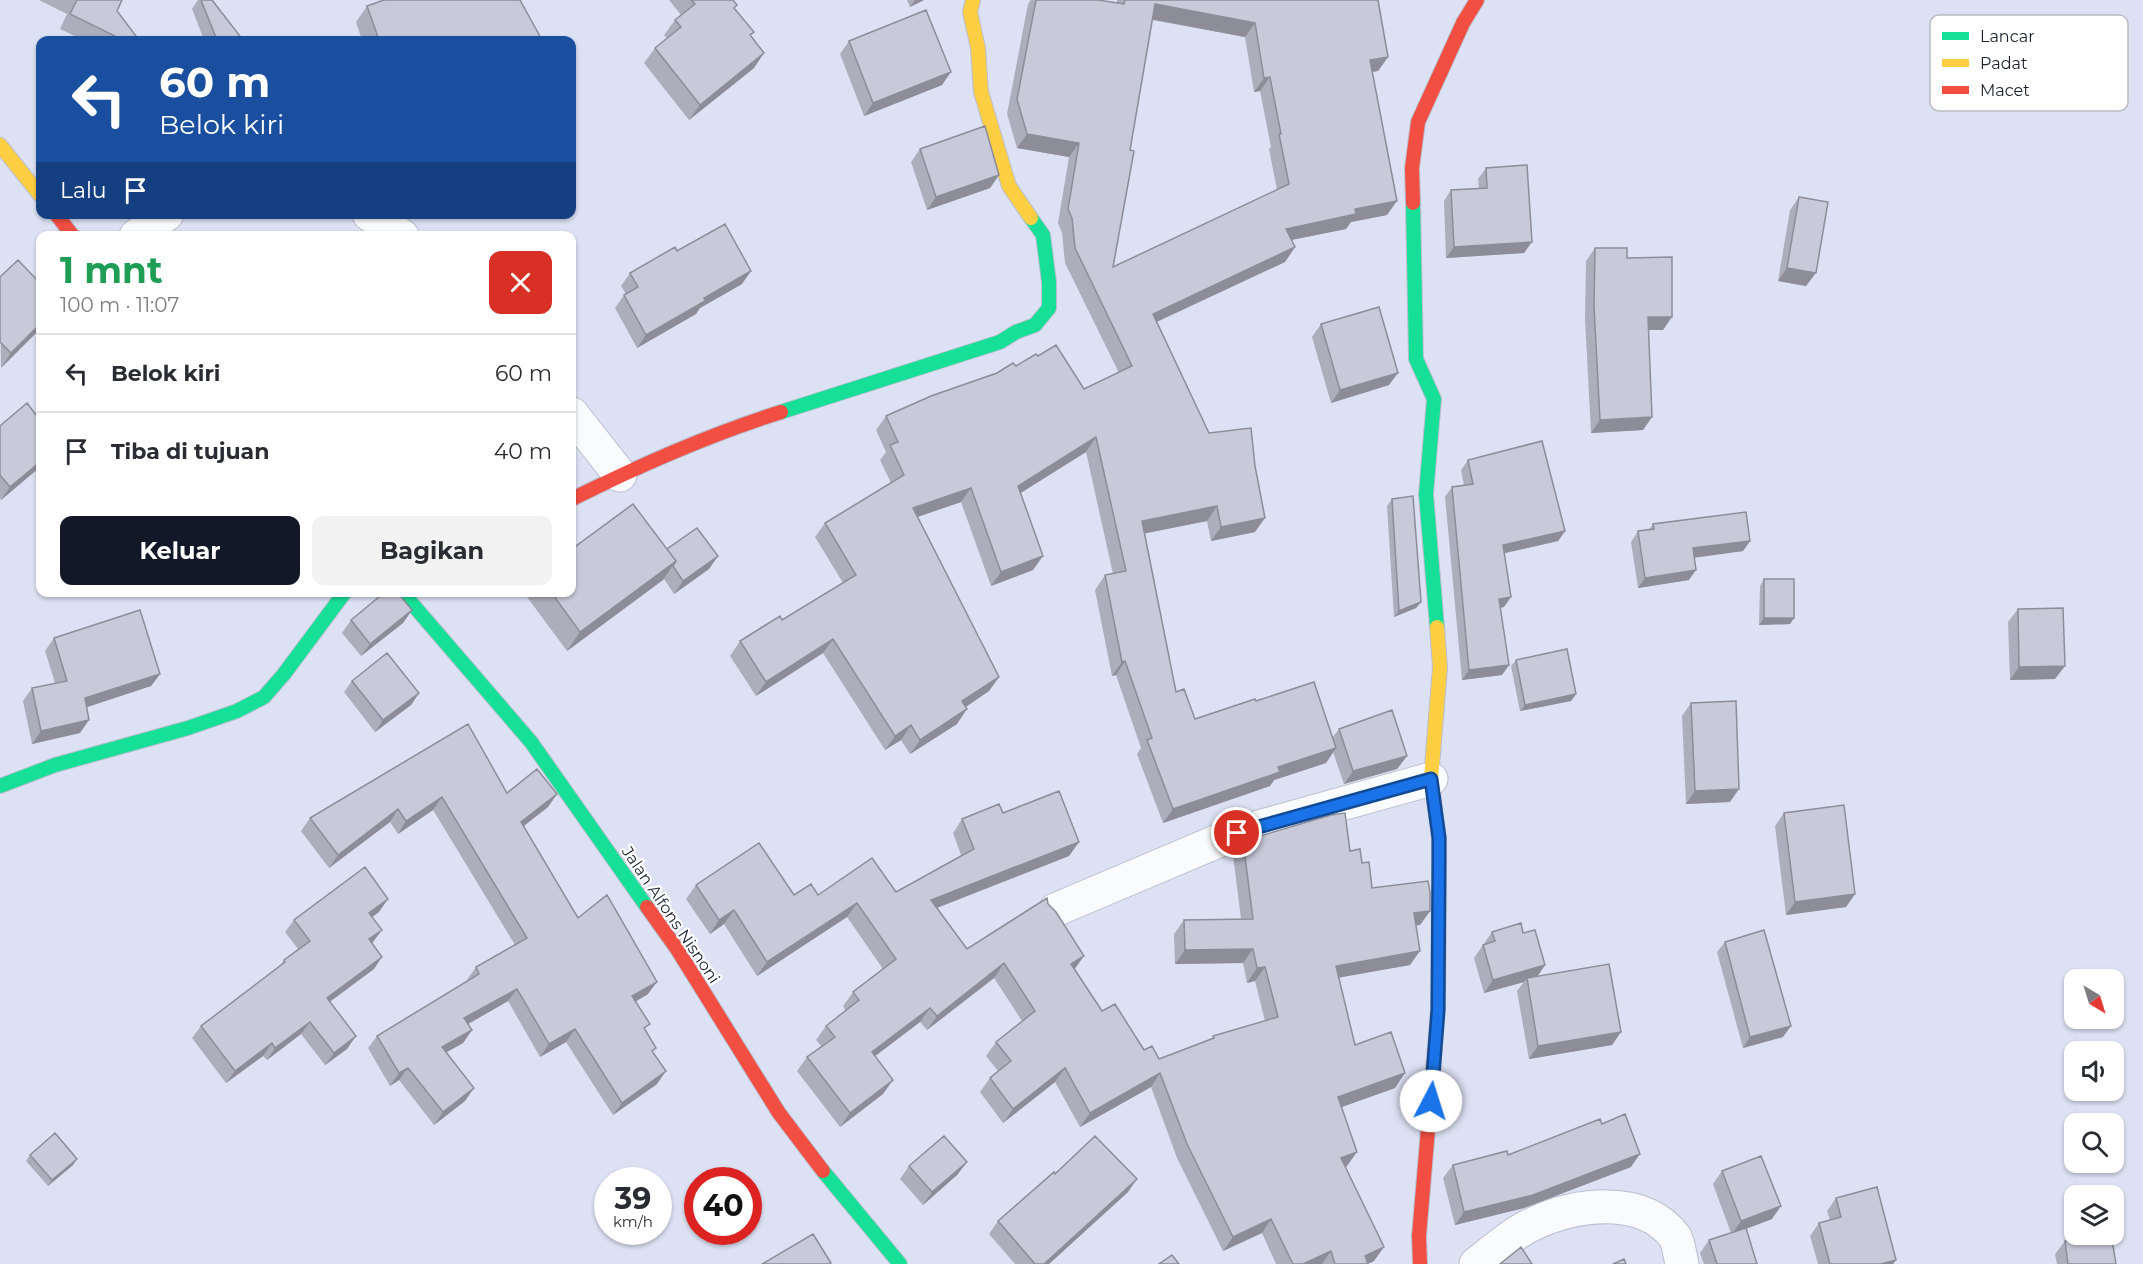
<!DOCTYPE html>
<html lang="id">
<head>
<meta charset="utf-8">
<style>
  :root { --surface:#fff; --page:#f2f2f3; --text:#2b2b33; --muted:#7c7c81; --line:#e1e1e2; --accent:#111827 }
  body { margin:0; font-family:Montserrat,sans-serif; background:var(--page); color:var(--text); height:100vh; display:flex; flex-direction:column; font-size:22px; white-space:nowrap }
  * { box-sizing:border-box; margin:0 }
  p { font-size:20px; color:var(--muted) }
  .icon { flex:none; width:33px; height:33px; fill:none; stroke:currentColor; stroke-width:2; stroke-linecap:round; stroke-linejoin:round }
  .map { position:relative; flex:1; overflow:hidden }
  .sheet { position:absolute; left:36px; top:231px; width:540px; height:366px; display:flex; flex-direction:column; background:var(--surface); border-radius:12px; box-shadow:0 2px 4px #0004 }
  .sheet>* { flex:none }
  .guide { position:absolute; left:36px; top:36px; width:540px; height:183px; border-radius:12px; box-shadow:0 2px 4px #0004; background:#1a4fa0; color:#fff; overflow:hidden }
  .needle { width:39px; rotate:142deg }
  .tools { position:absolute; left:2064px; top:969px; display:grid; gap:12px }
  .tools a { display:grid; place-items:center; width:60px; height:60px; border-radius:12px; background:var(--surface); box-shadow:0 2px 4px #0004; font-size:30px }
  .speed { position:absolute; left:594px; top:1167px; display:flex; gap:12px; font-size:30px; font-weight:700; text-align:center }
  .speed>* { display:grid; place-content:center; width:78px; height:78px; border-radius:50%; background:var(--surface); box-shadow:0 2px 4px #0004; line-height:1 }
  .speed small { font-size:15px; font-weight:400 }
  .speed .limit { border:9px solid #d22; background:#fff; color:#111 }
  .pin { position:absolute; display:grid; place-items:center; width:51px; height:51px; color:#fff; margin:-26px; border:3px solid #fff; border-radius:50%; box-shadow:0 2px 6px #0007 }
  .me { position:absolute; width:66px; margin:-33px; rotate:5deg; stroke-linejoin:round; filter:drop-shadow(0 0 4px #0008) }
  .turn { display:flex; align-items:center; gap:21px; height:126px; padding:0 24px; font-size:27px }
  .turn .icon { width:78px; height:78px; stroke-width:2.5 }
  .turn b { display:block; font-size:42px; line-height:51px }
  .then { display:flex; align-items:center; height:57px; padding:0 24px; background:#0003; gap:12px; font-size:22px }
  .round { display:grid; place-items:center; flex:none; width:63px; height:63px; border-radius:12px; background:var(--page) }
  .head { display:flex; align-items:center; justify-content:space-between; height:102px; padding:0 24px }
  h1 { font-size:36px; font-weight:700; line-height:45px; color:#1e9e55 }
  .primary-button { display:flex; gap:12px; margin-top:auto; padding:12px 24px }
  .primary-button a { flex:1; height:69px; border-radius:12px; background:var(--accent); color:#fff; font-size:24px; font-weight:700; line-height:69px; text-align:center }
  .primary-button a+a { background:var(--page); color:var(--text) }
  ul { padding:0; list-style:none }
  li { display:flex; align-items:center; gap:18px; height:78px; padding:0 24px; border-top:2px solid var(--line) }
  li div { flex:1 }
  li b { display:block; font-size:22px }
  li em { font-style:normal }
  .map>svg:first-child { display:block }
</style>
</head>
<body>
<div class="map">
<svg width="2143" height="1264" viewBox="0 0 2143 1264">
  <rect width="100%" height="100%" fill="#dce2f4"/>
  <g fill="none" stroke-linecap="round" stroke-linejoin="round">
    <g stroke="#b9bece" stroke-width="35">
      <path id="street" d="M369 214 402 236
        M136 236 167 214
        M572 414 620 475
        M1055 910 1237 833 1431 779
        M1476 1264C1494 1250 1513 1233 1533 1224 1575 1204 1643 1194 1675 1237 1679 1244 1680 1256 1682 1264"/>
    </g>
    <g stroke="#b9bece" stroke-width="16">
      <path id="fast" d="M1413 203 1416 359 1434 399 1426 494 1437 627
        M781 412 1000 342 1016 332 1035 325 1049 308V282L1043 235 1031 218
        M402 592 531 742 647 907
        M0 786 55 765 188 728 237 711 264 697 284 674 345 592
        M823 1171 900 1264"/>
    </g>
    <g stroke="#b9bece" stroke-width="16">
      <path id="slow" d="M973 0 970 12 978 48 981 92 1009 186 1031 218
        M0 145 40 195
        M1437 627 1440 667 1431 779 1439 838V895"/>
    </g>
    <g stroke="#b9bece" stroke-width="16">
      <path id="jam" d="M1413 203 1412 168 1418 122 1463 23 1477 0
        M56 214 73 236
        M572 499C640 465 708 435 781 412
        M647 907 677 949 779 1113 823 1171
        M1420 1264 1419 1236 1438 1010 1439 895"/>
    </g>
    <use href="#street" stroke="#fafbfd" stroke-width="33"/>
    <use href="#fast" stroke="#16e098" stroke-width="14"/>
    <use href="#slow" stroke="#ffcf43" stroke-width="14"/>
    <use href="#jam" stroke="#f24e42" stroke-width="14"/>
  </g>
  <path fill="#acaebb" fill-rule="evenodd" d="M39 0H122L117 11 139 40H83L60 29 67 14Z
    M198 0H212L243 40H204L192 9Z
    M669 0H733L735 9 750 36 754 68 689 120 644 63 655 48 667 38 664 35 675 20 681 15Z
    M907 0H924L910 7Z
    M1031 0H1098L1117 3V0H1378L1388 57 1378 71 1372 72 1387 215 1351 222 1346 229 1291 240 1295 247 1285 262 1157 322 1255 532 1211 541 1207 521 1145 533 1176 692 1195 719 1256 701 1332 738 1339 729 1407 756 1397 769 1344 784 1333 752 1326 763 1274 780 1270 786 1163 823 1137 754 1141 748 1116 675 1112 676 1095 590 1105 575 1113 574 1086 452 1020 493 1033 570 991 586 961 502 917 517 999 677 989 691 966 707 957 724 910 754 901 740 885 750 823 653 756 696 730 656 740 641 782 620 843 583 815 537 825 523 891 483 880 460 886 452 876 430 886 416 1016 366 1038 356 1084 389 1119 373 1065 263 1062 233 1058 223 1069 157 1017 148 1007 114 1028 4ZM1152 20 1245 37 1254 92 1260 91 1271 147 1269 149 1277 190 1113 267 1130 150Z
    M367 6 542 40H362L356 22Z
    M849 41 942 85 864 116 840 54Z
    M920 149 999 175 990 188 927 210 911 162Z
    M1486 168 1524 253 1446 258 1444 201 1451 190 1479 189 1478 179Z
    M1799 197 1806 286 1778 281 1790 210Z
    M1595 248 1627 258 1663 330H1648L1652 417 1643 430 1591 433 1585 319 1586 261Z
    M677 251 742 284 700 308 696 314 637 348 615 308 624 295 626 294 621 286 630 273Z
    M0 277 40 283V329L1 368Z
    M1321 324 1389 385 1331 403 1312 337Z
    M0 426 40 467 1 500 0 499Z
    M1468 460 1565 531 1558 541 1505 553 1504 607 1500 608 1509 665 1502 675 1462 680 1445 497 1452 487 1464 485 1461 470Z
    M1392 499 1421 602 1416 608 1394 617 1387 506Z
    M1653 524 1750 541 1743 551 1694 557 1689 580 1638 588 1631 542 1638 531 1649 530Z
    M667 549 718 556 709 569 674 594 664 579 567 651 524 593 572 592Z
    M1764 579 1794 618 1790 624 1759 625 1760 586Z
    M2018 609 2055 679 2010 680 2008 622Z
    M412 610 403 623 361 656 342 633 351 620Z
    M54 638 160 674 151 686 87 707 80 733 32 744 23 701 32 688 55 683 45 651Z
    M1516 660 1576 694 1571 701 1520 711 1511 666Z
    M352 681 419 693 411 705 375 732 344 692Z
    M1691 703 1730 802 1686 804 1682 716Z
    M468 724 507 793 557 794 548 807 524 826 578 918 648 994 635 1002 653 1053 657 1084 613 1115 566 1042 540 1057 508 1001 468 1024 472 1030 463 1043 446 1052 465 1101 434 1125 399 1080 390 1086 368 1048 377 1036 468 981 467 980 476 967 515 945 433 810 398 834 390 822 329 868 301 831 310 818Z
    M1003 813 1079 842 1069 856 937 908 967 949 1048 904 1075 969 1102 1011 1144 1050 1159 1059 1211 1040 1213 1036 1265 1021 1255 981 1247 983 1243 963 1175 964 1174 934 1184 920 1241 919 1233 855 1243 841 1350 851 1362 863 1372 888 1430 911 1420 925H1416L1410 965 1339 977 1355 1045 1395 1088 1341 1107 1347 1166 1345 1167 1374 1261 1368 1264H1276L1262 1233 1223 1251 1177 1158 1151 1087 1080 1127 1055 1082 1003 1123 980 1092 990 1078 998 1071 986 1056 996 1042 1022 1021 994 978 927 1030 920 1022 875 1056 883 1094 840 1127 797 1071 807 1057 822 1047 816 1040 826 1026 846 1011 843 1006 853 992 883 969 847 917 757 976 724 924 710 934 686 899 696 885 794 895 896 892 961 855 953 833 962 819Z
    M1784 813 1855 894 1846 907 1786 915 1775 826Z
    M379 912 372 917 373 942 372 943 374 969 330 1002 347 1049 325 1065 301 1034 267 1060 263 1056 226 1083 192 1038 201 1026 280 966 284 960 298 949 285 932 294 920Z
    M1492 932 1523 933 1545 965 1538 976 1621 1032 1612 1045 1529 1059 1517 991 1524 982 1484 993 1474 958Z
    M1725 942 1783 1037 1743 1048 1717 952Z
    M1602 1124 1631 1167 1524 1208 1455 1225 1443 1178 1453 1165 1508 1155Z
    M30 1155 73 1165 48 1186 26 1161Z
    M967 1162 957 1175 923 1205 900 1179 909 1166Z
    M1722 1171 1772 1219 1746 1229 1757 1264H1704L1700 1253 1709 1240 1731 1233 1713 1184Z
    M1055 1174 1128 1192 1049 1264H1015L989 1234 998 1221Z
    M1836 1198 1896 1260 1893 1264H1818L1810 1236 1819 1223 1830 1220 1827 1211Z
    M2065 1241 2116 1264H2057L2055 1254Z"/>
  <path fill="#8c8d99" d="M915 0H924L910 7Z
    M1155 4 1255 23 1245 37 1145 18Z
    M764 53 754 68 689 120 700 105Z
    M1388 57 1378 71 1360 74 1370 60Z
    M951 72 942 85 864 116 873 103Z
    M1270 77 1260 91 1254 92 1264 78Z
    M1027 134 1079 143 1069 157 1017 148Z
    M999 175 990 188 927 210 936 197Z
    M1397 201 1387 215 1351 222 1346 229 1276 243 1286 229 1355 209Z
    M1532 242 1524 253 1446 258 1454 247Z
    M1295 247 1285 262 1143 328 1153 314Z
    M1787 268 1816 273 1806 286 1778 281Z
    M751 271 742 284 700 308 696 314 637 348 646 335 704 298Z
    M1648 317H1672L1663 330H1639Z
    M40 324V329L1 368 11 353Z
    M1398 373 1389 385 1331 403 1340 390Z
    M1652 417 1643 430 1591 433 1600 420Z
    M1096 437 1086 452 1008 501 1018 486Z
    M40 462V467L1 500 10 487Z
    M971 488 961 502 903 522 913 508Z
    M1217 506 1207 521 1132 536 1142 521Z
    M1265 518 1255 532 1211 541 1221 527Z
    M1565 531 1558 541 1496 555 1503 545Z
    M1750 541 1743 551 1686 559 1693 548Z
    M718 556 709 569 674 594 683 581Z
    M1043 556 1033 570 991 586 1001 572Z
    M676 561 663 580 567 651 580 632Z
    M1696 570 1689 580 1638 588 1645 578Z
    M1511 597 1504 607 1492 609 1499 599Z
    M1421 602 1416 608 1394 617 1399 611Z
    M412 610 403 623 361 656 370 644Z
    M1764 618H1794L1790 624 1759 625Z
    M833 639 823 653 756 696 766 682Z
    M1125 661 1116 675 1112 676 1122 662Z
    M1509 665 1502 675 1462 680 1469 670Z
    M2065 666 2055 679 2010 680 2019 667Z
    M160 674 151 686 75 711 85 698Z
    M999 677 989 691 952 716 962 701Z
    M419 693 411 705 375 732 383 720Z
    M1576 694 1571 701 1520 711 1525 705Z
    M967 709 957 724 910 754 920 740Z
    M89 720 80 733 32 744 41 731Z
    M911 725 901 740 885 750 895 736Z
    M1336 748 1326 763 1274 780 1270 786 1163 823 1173 809 1278 767Z
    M1407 756 1397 769 1344 784 1353 771Z
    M1739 789 1730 802 1686 804 1695 791Z
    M557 794 548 807 512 835 521 822Z
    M442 797 433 810 398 834 406 821Z
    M398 809 390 822 329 868 338 855Z
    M1079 842 1069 856 921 914 931 900Z
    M1855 894 1846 907 1786 915 1795 902Z
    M388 899 379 912 361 925 369 913Z
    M857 903 847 917 757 976 767 962Z
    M734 910 724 924 710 934 719 920Z
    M1430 911 1420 925 1404 927 1414 913Z
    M382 930 373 942 360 951 369 939Z
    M1253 949 1243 963 1175 964 1185 950Z
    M1420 951 1410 965 1326 980 1336 966Z
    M1084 956 1074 970 1071 964Z
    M382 957 374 969 318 1010 327 998Z
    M1004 963 994 978 927 1030 937 1016Z
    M1545 965 1536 978H1527L1524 982 1484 993 1493 980Z
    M1265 967 1255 981 1247 983 1257 968Z
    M657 982 648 994 623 1009 632 996Z
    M517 989 508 1001 456 1031 464 1018Z
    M930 1008 920 1022 862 1066 872 1052Z
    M310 1022 301 1034 267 1060 275 1048Z
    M1791 1026 1783 1037 1743 1048 1750 1037Z
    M575 1029 566 1042 540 1057 549 1044Z
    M472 1030 463 1043 433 1060 442 1047Z
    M1621 1032 1612 1045 1529 1059 1538 1046Z
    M356 1036 347 1049 325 1065 334 1053Z
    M272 1043 263 1056 226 1083 235 1071Z
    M408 1068 399 1080 390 1086 399 1073Z
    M1065 1068 1055 1082 1003 1123 1013 1109Z
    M666 1071 657 1084 613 1115 622 1103Z
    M1160 1073 1151 1087 1080 1127 1090 1113Z
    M1405 1073 1395 1088 1328 1112 1338 1097Z
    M893 1080 883 1094 840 1127 850 1113Z
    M474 1088 465 1101 434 1125 443 1112Z
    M1357 1152 1347 1166 1331 1172 1341 1158Z
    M1640 1154 1631 1167 1524 1208 1455 1225 1464 1212Z
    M77 1159 73 1165 48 1186 52 1180Z
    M967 1162 957 1175 923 1205 932 1192Z
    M1137 1179 1128 1192 1049 1264H1044Z
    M1781 1206 1772 1219 1732 1234 1741 1221Z
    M1271 1219 1262 1233 1223 1251 1233 1237Z
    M1384 1247 1374 1261 1367 1264 1365 1256Z
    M1331 1251 1322 1264H1303Z
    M1896 1260 1893 1264H1881Z"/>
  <path fill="#c8cada" stroke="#8c8d99" stroke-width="1.5" fill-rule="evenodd" d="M77 0H122L117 11 139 40H116L119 38 70 14Z
    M201 0H212L243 40H217Z
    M384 0H520L542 40H379L367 6Z
    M691 0H733L737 5 734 8 754 32 750 35 764 53 700 105 655 48 681 27 675 20 695 4Z
    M1036 0H1098L1124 4 1125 0H1378L1388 57 1370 60 1397 201 1355 209 1356 214 1286 229 1295 247 1153 314 1209 433 1251 428 1255 466 1265 518 1221 527 1217 506 1142 521 1176 692 1184 689 1195 719 1255 699 1256 701 1314 682 1336 748 1278 767 1280 772 1173 809 1147 740 1152 738 1125 661 1122 662 1105 575 1126 571 1096 437 1018 486 1043 556 1001 572 971 488 913 508 999 677 962 701 967 709 920 740 911 725 895 736 833 639 766 682 740 641 780 616 782 620 856 575 825 523 904 475 890 445 898 442 886 416 931 396 997 373 1013 363 1016 366 1036 354 1038 356 1056 345 1084 389 1132 366 1075 248 1072 218 1068 209 1079 143 1027 134 1017 99ZM1155 4 1255 23 1264 78 1270 77 1281 134H1279L1289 184 1113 267 1134 151 1130 150Z
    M926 10 951 72 873 103 849 41Z
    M985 126 999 175 936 197 920 149Z
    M1527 165 1532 242 1454 247 1451 190 1487 188 1486 168Z
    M1799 197 1828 202 1816 273 1787 268Z
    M725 224 751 271 704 298 705 301 646 335 624 295 638 287 630 273 675 247 677 251Z
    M1595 248H1627V258L1672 257V317H1648L1652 417 1600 420 1594 306Z
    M18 260 40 283V324L11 353 0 342V277Z
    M1379 307 1398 373 1340 390 1321 324Z
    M27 403 40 420V462L10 487 0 475V426Z
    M1542 441 1565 531 1503 545 1511 597 1499 599 1509 665 1469 670 1452 487 1473 484 1468 460Z
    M1413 496 1421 602 1399 611 1392 499Z
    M633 504 676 561 580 632 551 592H572V549Z
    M1746 512 1750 541 1693 548 1696 570 1645 578 1638 531 1654 529 1653 524Z
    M697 528 718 556 683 581 673 566 676 561 667 549Z
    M1764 579H1794V618H1764Z
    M385 592H397L412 610 370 644 351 620Z
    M2063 608 2065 666 2019 667 2018 609Z
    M140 610 160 674 85 698 89 720 41 731 32 688 67 681 54 638Z
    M1567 649 1576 694 1525 705 1516 660Z
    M387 653 419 693 383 720 352 681Z
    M1736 701 1739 789 1695 791 1691 703Z
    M1392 710 1407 756 1353 771 1339 729Z
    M468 724 507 793 537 769 557 794 521 822 578 918 607 895 657 982 632 996 650 1024 644 1028 656 1048 652 1051 666 1071 622 1103 575 1029 549 1044 517 989 464 1018 472 1030 442 1047 474 1088 443 1112 408 1068 399 1073 377 1036 479 974 476 967 527 938 442 797 406 821 398 809 338 855 310 818Z
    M1059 791 1079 842 931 900 967 949 1047 898 1048 904 1056 912 1084 956 1071 964 1102 1011 1115 1004 1144 1050 1152 1046 1159 1059 1214 1038 1213 1036 1278 1017 1265 967 1257 968 1253 949 1185 950 1184 920 1253 919 1243 841 1331 815 1345 813 1350 851 1360 849 1362 863 1369 862 1372 888 1428 881 1430 892V911L1414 913 1420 951 1336 966 1355 1045 1391 1032 1405 1073 1338 1097 1357 1152 1341 1158 1384 1247 1365 1256 1368 1264H1335L1331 1251 1303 1264H1293L1271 1219 1233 1237 1187 1144 1160 1073 1090 1113 1065 1068 1013 1109 990 1078 1011 1061 996 1042 1035 1011 1004 963 937 1016 930 1008 872 1052 893 1080 850 1113 807 1057 835 1037 826 1026 859 1000 853 992 896 959 857 903 767 962 734 910 719 920 696 885 759 843 794 895 811 884 818 895 872 858 896 892 974 849 962 819 999 804 1003 813Z
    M1844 805 1855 894 1795 902 1784 813Z
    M365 867 388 899 369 913 382 930 369 939 382 957 327 998 356 1036 334 1053 310 1022 275 1048 272 1043 235 1071 201 1026 285 962 284 960 310 941 294 920Z
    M1521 923 1523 933 1535 930 1545 965 1493 980 1483 945 1495 941 1492 932Z
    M1764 930 1791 1026 1750 1037 1725 942Z
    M1609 964 1621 1032 1538 1046 1527 978Z
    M1625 1114 1640 1154 1533 1195 1464 1212 1453 1165 1507 1151 1508 1155 1600 1119 1602 1124Z
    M55 1133 77 1159 52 1180 30 1155Z
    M944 1136 967 1162 932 1192 909 1166Z
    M1095 1136 1137 1179 1044 1264H1035L998 1221 1054 1172 1055 1174Z
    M1761 1156 1781 1206 1741 1221 1722 1171Z
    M1877 1187 1896 1260 1881 1264H1830L1819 1223 1841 1217 1836 1198Z
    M1746 1228 1757 1264H1717L1709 1240Z
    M813 1234 831 1263 830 1264H762Z
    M2099 1234H2111L2116 1264H2068L2065 1241Z
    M1521 1247 1532 1264H1500Z
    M1172 1255 1179 1264H1159Z
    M1624 1259 1626 1264H1613Z"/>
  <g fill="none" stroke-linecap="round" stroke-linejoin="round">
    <g stroke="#114b97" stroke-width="15">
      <path id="route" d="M1237 833 1431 779 1439 838V859L1438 1010 1431 1101"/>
    </g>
    <use href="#route" stroke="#1a73e8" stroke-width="10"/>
  </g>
  <g text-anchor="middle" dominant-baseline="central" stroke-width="4.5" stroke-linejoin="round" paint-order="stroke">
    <g font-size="16" fill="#1b1f2e" stroke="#fff">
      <text transform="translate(671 915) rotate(56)">Jalan Alfons Nisnoni</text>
    </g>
  </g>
  <rect x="1930" y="15" width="198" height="96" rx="9" fill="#fff" stroke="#bbbcc0" stroke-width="1.5"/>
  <rect x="1942" y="32" width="27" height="8" fill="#16e098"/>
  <rect x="1942" y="59" width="27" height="8" fill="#ffcf43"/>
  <rect x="1942" y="86" width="27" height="8" fill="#f24e42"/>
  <g font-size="16" fill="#1b1f2e">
    <text x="1980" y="42">Lancar</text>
    <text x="1980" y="69">Padat</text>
    <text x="1980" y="96">Macet</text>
  </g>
</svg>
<div class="tools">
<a><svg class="needle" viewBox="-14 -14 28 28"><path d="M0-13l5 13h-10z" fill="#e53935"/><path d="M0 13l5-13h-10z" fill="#7c7c81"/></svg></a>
<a><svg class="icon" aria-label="sound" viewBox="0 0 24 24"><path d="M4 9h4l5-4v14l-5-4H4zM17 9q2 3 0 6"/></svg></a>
<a><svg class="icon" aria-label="search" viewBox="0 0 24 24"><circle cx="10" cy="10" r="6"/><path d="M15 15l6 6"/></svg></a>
<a><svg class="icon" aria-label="layers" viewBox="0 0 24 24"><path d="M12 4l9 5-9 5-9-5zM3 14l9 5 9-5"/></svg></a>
</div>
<div class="speed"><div>39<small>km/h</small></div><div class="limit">40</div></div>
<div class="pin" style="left:1237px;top:833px;background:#d93025"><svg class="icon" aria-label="arrive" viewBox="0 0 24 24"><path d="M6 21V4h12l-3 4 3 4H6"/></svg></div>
<svg class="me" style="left:1431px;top:1101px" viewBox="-20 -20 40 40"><circle r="19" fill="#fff"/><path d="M0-13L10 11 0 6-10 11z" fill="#1a73e8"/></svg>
<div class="guide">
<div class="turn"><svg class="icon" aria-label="left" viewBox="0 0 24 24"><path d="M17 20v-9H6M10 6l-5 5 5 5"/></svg><div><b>60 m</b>Belok kiri</div></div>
<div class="then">Lalu<svg class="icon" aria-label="arrive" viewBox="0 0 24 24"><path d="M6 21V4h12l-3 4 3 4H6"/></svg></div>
</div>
<section class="sheet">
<div class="head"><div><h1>1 mnt</h1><p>100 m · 11:07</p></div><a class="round" style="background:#d93025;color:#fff"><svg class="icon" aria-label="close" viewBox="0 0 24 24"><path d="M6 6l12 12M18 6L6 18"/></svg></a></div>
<ul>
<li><svg class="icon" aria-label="left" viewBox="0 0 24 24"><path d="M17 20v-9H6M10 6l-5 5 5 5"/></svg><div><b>Belok kiri</b></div><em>60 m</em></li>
<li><svg class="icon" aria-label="arrive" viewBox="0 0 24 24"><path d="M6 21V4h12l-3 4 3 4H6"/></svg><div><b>Tiba di tujuan</b></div><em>40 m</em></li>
</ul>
<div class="primary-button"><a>Keluar</a><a>Bagikan</a></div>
</section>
</div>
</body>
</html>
